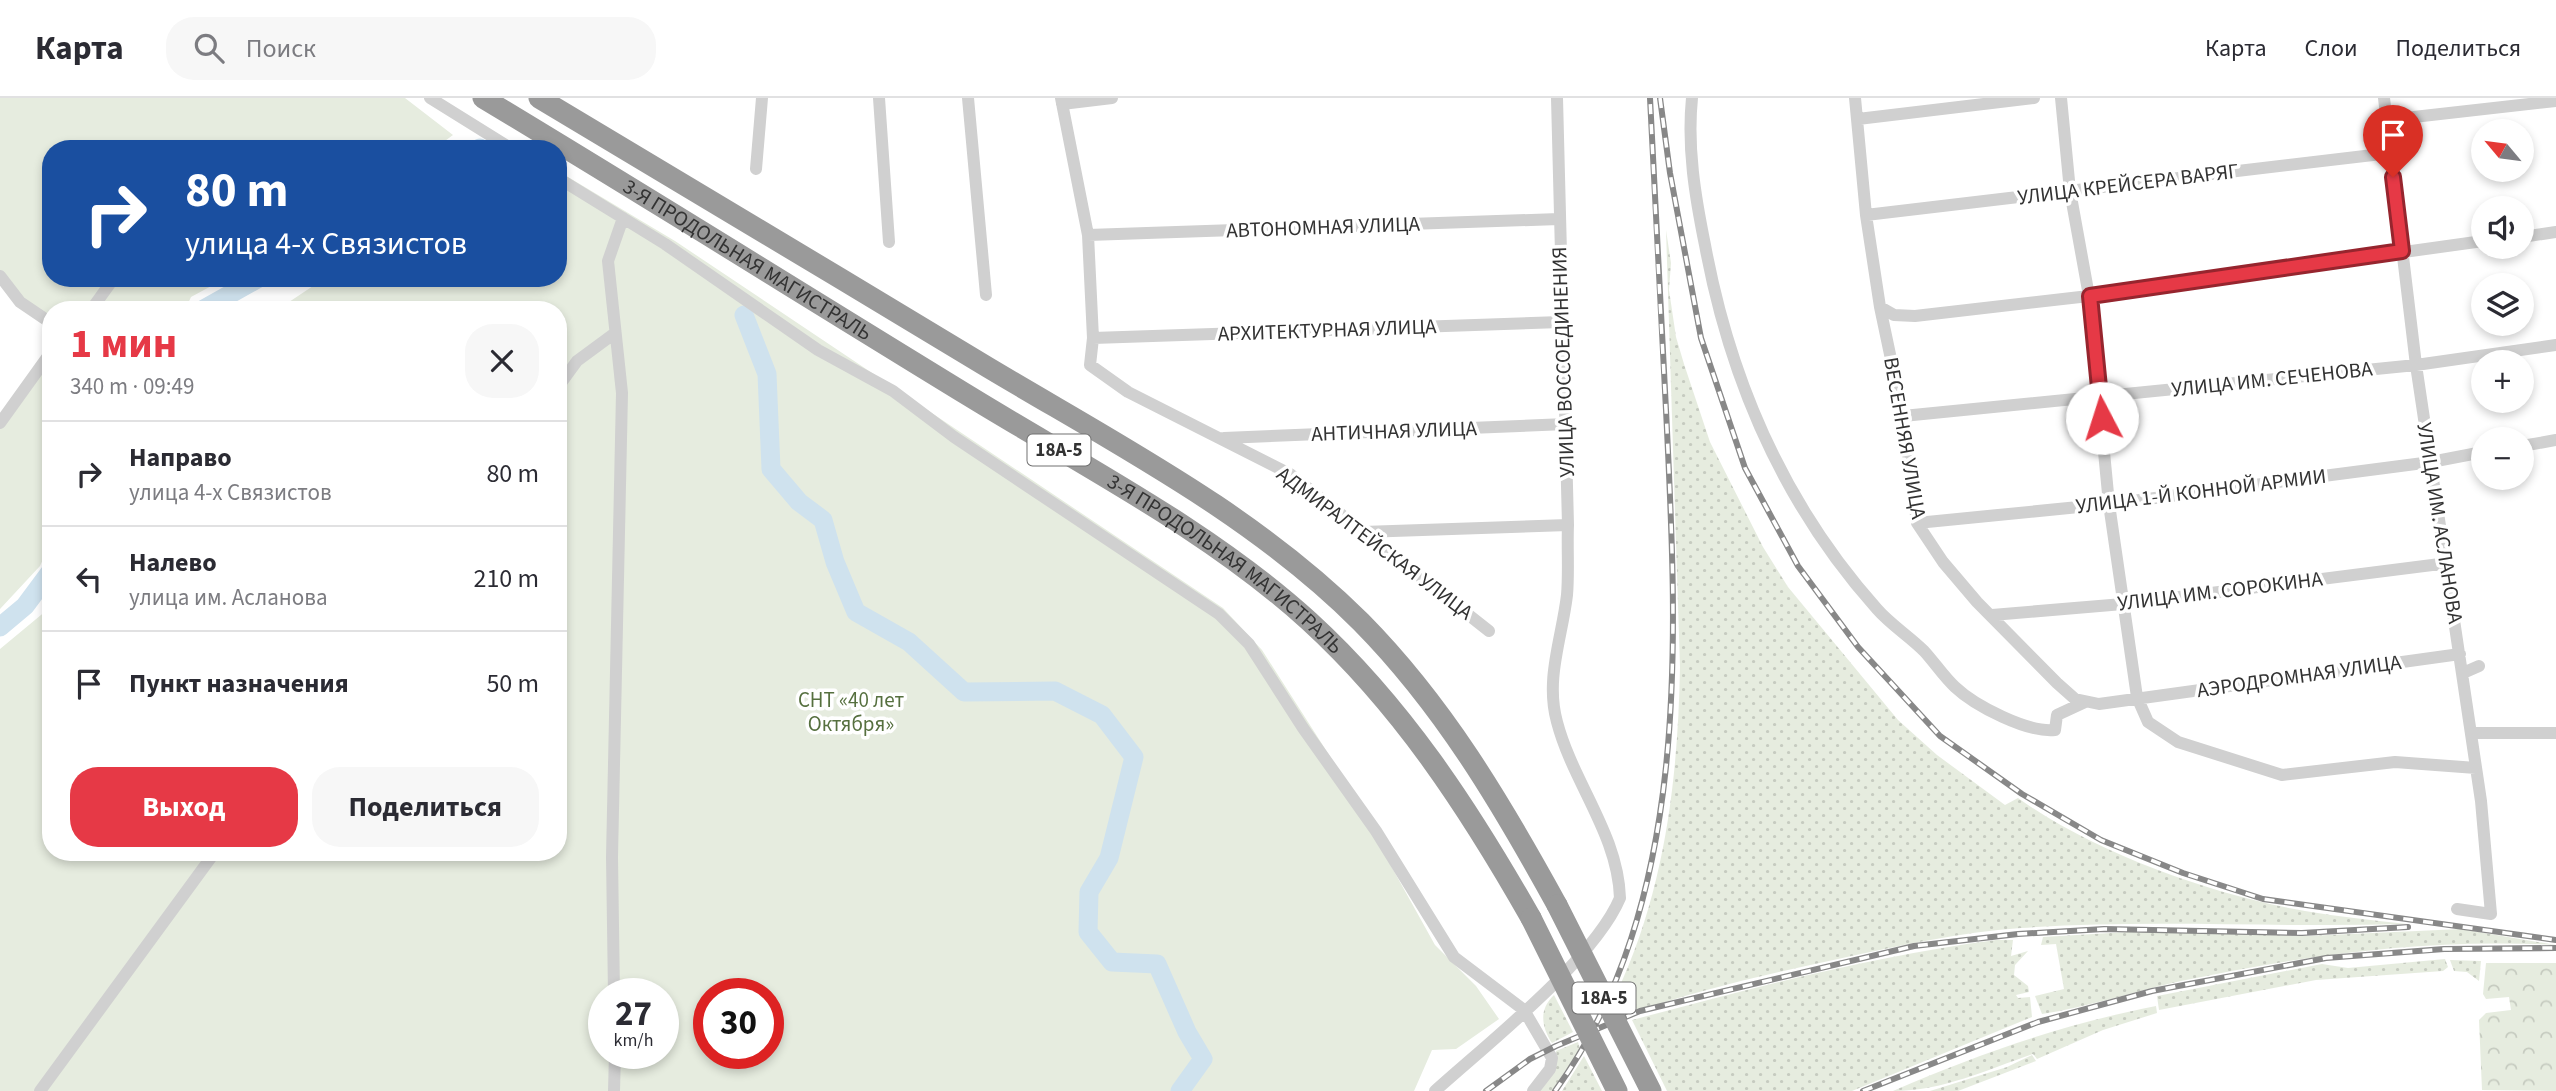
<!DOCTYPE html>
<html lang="ru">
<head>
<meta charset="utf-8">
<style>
  :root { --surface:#fff; --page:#f7f7f7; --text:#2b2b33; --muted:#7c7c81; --line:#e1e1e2; --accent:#e63946 }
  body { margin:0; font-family:"Source Sans 3",sans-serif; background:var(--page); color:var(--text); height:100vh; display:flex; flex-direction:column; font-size:26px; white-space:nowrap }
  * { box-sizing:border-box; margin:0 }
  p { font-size:23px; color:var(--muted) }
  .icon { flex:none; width:38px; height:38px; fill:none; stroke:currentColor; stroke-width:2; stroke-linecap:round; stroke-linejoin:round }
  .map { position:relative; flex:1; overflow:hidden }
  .drawer { position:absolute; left:42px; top:203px; width:525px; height:560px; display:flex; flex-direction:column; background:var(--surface); border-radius:28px; box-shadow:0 4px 10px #0003 }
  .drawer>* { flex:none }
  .hud { position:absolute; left:42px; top:42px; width:525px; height:147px; border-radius:28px; box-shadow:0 4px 10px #0003; background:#1a4fa0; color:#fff; overflow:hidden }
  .needle { width:46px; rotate:299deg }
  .controls { position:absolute; left:2471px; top:21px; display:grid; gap:14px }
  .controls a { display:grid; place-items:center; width:63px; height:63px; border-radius:50%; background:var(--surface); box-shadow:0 4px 10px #0003; font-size:35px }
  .speed { position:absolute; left:588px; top:880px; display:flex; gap:14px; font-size:35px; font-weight:700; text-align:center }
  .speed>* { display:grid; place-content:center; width:91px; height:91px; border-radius:50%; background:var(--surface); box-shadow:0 4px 10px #0003; line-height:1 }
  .speed small { font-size:18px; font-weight:400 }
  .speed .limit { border:10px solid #d22; background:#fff; color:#111 }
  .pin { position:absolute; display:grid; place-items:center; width:60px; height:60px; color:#fff; margin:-72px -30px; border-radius:50% 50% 50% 0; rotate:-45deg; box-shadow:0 0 7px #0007 }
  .pin .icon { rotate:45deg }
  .me { position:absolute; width:77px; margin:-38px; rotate:355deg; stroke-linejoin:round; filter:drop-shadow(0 0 5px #0008) }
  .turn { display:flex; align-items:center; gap:24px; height:147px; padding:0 28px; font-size:32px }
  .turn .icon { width:91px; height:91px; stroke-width:2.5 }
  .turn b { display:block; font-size:49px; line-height:60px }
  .round { display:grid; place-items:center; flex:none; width:74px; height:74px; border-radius:28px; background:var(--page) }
  .overview { display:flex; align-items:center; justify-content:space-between; height:119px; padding:0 28px }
  h1 { font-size:42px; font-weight:700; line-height:52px; color:var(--accent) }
  .button { display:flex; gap:14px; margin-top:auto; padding:14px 28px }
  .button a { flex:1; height:80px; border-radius:28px; background:var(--accent); color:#fff; font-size:28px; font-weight:700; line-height:80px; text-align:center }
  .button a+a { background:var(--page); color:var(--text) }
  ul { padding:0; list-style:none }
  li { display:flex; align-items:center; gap:21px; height:105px; padding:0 28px; border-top:2px solid var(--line) }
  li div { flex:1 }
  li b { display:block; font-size:26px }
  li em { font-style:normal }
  header { display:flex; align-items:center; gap:42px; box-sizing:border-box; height:98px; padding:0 35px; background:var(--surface); border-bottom:2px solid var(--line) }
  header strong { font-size:33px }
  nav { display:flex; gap:38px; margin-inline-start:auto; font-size:24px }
  .search { width:490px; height:63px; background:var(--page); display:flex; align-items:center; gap:18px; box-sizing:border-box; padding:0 24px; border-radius:28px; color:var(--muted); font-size:26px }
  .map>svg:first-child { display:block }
</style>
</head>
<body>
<header>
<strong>Карта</strong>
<div class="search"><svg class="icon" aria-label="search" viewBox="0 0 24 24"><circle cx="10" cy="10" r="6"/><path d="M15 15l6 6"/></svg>Поиск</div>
<nav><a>Карта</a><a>Слои</a><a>Поделиться</a></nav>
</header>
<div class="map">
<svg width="2556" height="993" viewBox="0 0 2556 993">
  <defs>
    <pattern id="grass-dots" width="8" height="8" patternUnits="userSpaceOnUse" patternTransform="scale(1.75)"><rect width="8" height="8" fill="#e6ecdf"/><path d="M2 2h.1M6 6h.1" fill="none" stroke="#c6cbc0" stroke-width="1.8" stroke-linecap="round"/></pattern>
    <pattern id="forest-crowns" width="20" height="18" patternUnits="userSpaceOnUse" patternTransform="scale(1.75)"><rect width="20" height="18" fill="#e6ecdf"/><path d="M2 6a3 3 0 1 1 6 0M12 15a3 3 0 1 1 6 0" fill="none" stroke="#c6cbc0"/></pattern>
  </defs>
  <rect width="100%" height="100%" fill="#fff"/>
  <path fill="url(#grass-dots)" d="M1666 132 1671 165 1669 192 1676 239 1684 266 1710 344 1763 449 1788 489 1898 622 1937 657 2005 707 2018 700C2095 755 2212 797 2305 813 2339 819 2373 822 2407 826 2278 830 2149 821 2021 830 1959 834 1899 848 1838 861 1768 876 1697 892 1629 916L1617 894C1665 792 1678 680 1680 569Z
    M2461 831 2556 847C2430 840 2304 857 2181 883 2135 893 2089 909 2042 916L2035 898 2064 891 2056 846 2041 847 2043 839 2144 833 2306 838Z
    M1996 842H2013L2011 858 2028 853 2015 867 2014 877 2028 888 2029 894 2016 897 2018 900 2030 899 2032 919 1852 993H1667L1632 922C1753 890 1872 858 1996 842Z
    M2445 861 2448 869 2443 873 2316 882 2159 912 2157 898 2322 866 2348 870Z
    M2450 862 2481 863 2479 883 2467 874 2454 873Z
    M1554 897 1573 934 1552 945C1541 928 1539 911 1554 897Z
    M2156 908 2157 915 2103 932 2037 961 2033 956C1986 972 1943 993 1893 993 1978 956 2064 926 2156 908Z
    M1578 944 1580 951 1552 993H1539L1557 962 1556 953Z
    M2032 957 2036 963 1958 993H1930L2007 969Z
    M1584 958 1602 993H1562Z"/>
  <path fill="url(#forest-crowns)" d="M2486 865H2556V993L2482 992 2479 922 2486 915 2511 912 2509 899 2486 901 2483 896Z"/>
  <path fill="#e6ecdf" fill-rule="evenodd" d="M0 0H405L453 37 434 51H51V180H226L191 199 185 212H51V230L0 177Z
    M558 73 675 143 1223 510 1262 552 1331 660 1435 847 1476 888 1499 921 1456 951 1432 952 1414 993H0V551L47 512 51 503V754H558V212H277L325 180H558ZM604 896H663V956H604ZM709 896H768V956H709Z
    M51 258V444L40 468 0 511V323Z"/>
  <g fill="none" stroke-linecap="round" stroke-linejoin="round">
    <path stroke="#cfe2ee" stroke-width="19" d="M478 51 480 50
      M202 212 259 180
      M744 217 767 276 771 371 799 404 823 422 835 464 856 514 909 544 964 594 1055 593 1102 617 1134 659 1109 760 1089 794 1088 834 1112 864 1157 866 1187 934 1203 961 1180 993
      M0 529 25 508 51 473"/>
    <path stroke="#d0d0d0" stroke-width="12" d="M430 0 512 51
      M879 0 889 144
      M968 0 986 197
      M1061 0 1088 137 1093 240 1090 267 1128 294 1290 376 1489 533
      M1692 0C1687 49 1695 98 1705 147 1730 282 1784 407 1877 511 1891 527 1909 538 1924 553 1935 565 1944 579 1955 589 1975 608 2028 635 2055 632L2057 617 2085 604
      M1855 0 1866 117 1880 209 1903 318 1917 425 1943 464 1977 504 2057 585 2075 601 2099 606 2460 556
      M2061 0 2070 93 2089 198 2109 406 2137 599 2148 624 2178 644 2282 677 2395 664 2476 670
      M2384 0 2416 267 2481 703 2491 816 2457 811
      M1062 6 1112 0
      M1858 21 2034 0
      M2387 22 2556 3
      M756 71 762 0
      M558 80 665 146 818 252 893 293 954 339 1219 516 1249 546 1303 630 1376 733 1454 859 1524 912 1552 960 1550 971 1533 993
      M1866 117 2390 55
      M1088 137 1559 121
      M2522 139 2556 134
      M0 178 20 204 51 225
      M1880 209 1894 217 1915 218 2089 198 2483 143
      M91 212 114 180
      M1093 240 1561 224
      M558 289 577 263 615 235
      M1903 318 2416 267 2556 247
      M0 325 51 254
      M1224 340 1566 326
      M2522 348 2556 342
      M1917 425 2109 406 2431 364 2483 354
      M1363 434 1568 427
      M1992 517 2123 506 2448 465
      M2463 575 2479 568
      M2472 635H2556
      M614 896 612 759 622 295 608 163 623 120
      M40 993 215 754
      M614 993 615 956
      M1435 993C1487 946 1594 862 1620 800 1618 736 1573 685 1557 624 1545 581 1562 540 1567 497 1569 474 1567 450 1568 427L1557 0"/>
    <g stroke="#9a9a9a" stroke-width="21">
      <path id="s1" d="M483 0C646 98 807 199 969 298 1083 368 1209 432 1309 523 1402 608 1469 711 1531 820"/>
      <path d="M539 0C690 89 839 180 989 270 1118 347 1254 417 1361 524 1443 607 1501 705 1557 807"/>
    </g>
    <g stroke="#888" stroke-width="6">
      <path id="rail" d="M1660 0 1670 75 1701 240 1745 370 1798 468 1858 549 1940 638 2022 696 2101 742 2183 775 2263 801 2556 842
        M1486 993 1530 961 1556 948 1640 913 1914 848 2018 836 2104 831 2302 835 2408 829
        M1555 993C1693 802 1677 536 1666 312 1660 208 1655 104 1650 0
        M1863 993 2038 924 2152 893 2326 860 2444 851 2556 850"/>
    </g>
    <use href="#rail" stroke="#fff" stroke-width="3.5" stroke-dasharray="10" stroke-linecap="butt"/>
    <path stroke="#9a9a9a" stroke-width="21" d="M1557 807 1651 993
      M1531 820 1617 993"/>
  </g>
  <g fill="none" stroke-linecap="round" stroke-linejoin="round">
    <g stroke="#96252e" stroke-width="18">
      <path id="route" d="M2102 320 2090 198 2402 153 2393 79"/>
    </g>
    <use href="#route" stroke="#e63946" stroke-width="12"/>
  </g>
  <g text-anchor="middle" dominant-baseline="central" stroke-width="7" stroke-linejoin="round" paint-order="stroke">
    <g fill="#fff" stroke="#707070" stroke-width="2">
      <rect x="1027.5" y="336.5" width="63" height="31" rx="5"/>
      <rect x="1572.5" y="884.5" width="63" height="31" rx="5"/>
    </g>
    <g font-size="19" font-weight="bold" fill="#333">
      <text x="1059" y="352">18А-5</text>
      <text x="1604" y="900">18А-5</text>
    </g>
    <g font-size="21" fill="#333" stroke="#fff">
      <text transform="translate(2128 86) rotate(-7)">УЛИЦА КРЕЙСЕРА ВАРЯГ</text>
      <text transform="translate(1323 129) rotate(-2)">АВТОНОМНАЯ УЛИЦА</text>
      <text stroke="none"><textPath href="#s1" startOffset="310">3-Я ПРОДОЛЬНАЯ МАГИСТРАЛЬ</textPath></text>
      <text transform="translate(1327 232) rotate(-2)">АРХИТЕКТУРНАЯ УЛИЦА</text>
      <text transform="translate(1563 264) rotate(-92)">УЛИЦА ВОССОЕДИНЕНИЯ</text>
      <text transform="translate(2272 281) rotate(-6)">УЛИЦА ИМ. СЕЧЕНОВА</text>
      <text transform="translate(1394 333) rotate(-2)">АНТИЧНАЯ УЛИЦА</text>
      <text transform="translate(1905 340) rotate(80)">ВЕСЕННЯЯ УЛИЦА</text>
      <text transform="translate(2201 393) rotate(-7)">УЛИЦА 1-Й КОННОЙ АРМИИ</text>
      <text transform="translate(2440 425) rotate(81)">УЛИЦА ИМ. АСЛАНОВА</text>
      <text transform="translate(1375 445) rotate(37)">АДМИРАЛТЕЙСКАЯ УЛИЦА</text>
      <text stroke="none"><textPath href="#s1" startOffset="877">3-Я ПРОДОЛЬНАЯ МАГИСТРАЛЬ</textPath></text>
      <text transform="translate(2220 493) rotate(-7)">УЛИЦА ИМ. СОРОКИНА</text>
      <text transform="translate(2299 578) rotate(-8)">АЭРОДРОМНАЯ УЛИЦА</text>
    </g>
    <g font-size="21" fill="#56703f" stroke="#fff">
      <text x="851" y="602">СНТ «40 лет<tspan x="851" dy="24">Октября»</tspan></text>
    </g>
  </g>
</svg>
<div class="controls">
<a><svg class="needle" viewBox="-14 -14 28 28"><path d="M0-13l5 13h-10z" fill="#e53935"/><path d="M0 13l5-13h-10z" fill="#7c7c81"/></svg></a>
<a><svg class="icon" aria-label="sound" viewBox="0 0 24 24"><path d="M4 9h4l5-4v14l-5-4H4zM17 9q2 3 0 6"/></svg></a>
<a><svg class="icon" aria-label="layers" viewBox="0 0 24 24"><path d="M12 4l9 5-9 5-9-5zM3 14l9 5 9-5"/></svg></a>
<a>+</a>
<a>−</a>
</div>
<div class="speed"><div>27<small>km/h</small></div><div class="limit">30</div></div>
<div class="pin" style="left:2393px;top:79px;background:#d93025"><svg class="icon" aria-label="arrive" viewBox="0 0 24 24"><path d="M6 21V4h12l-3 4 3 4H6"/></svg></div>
<svg class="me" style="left:2102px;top:320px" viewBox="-20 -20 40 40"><circle r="19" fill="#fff"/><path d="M0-13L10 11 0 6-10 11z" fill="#e63946"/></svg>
<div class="hud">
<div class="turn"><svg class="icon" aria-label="right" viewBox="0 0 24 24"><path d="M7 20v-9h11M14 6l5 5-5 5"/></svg><div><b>80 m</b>улица 4-х Связистов</div></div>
</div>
<section class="drawer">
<div class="overview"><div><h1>1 мин</h1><p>340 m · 09:49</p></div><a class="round"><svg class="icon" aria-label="close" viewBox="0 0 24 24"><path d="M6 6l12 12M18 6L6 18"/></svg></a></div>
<ul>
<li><svg class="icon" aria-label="right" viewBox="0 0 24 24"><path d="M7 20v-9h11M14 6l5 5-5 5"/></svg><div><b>Направо</b><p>улица 4-х Связистов</p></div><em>80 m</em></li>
<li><svg class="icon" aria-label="left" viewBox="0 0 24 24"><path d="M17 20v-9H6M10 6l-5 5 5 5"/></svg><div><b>Налево</b><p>улица им. Асланова</p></div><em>210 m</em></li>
<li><svg class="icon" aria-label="arrive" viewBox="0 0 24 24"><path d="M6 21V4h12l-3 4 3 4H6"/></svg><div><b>Пункт назначения</b></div><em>50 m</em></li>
</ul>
<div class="button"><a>Выход</a><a>Поделиться</a></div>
</section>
</div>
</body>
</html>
